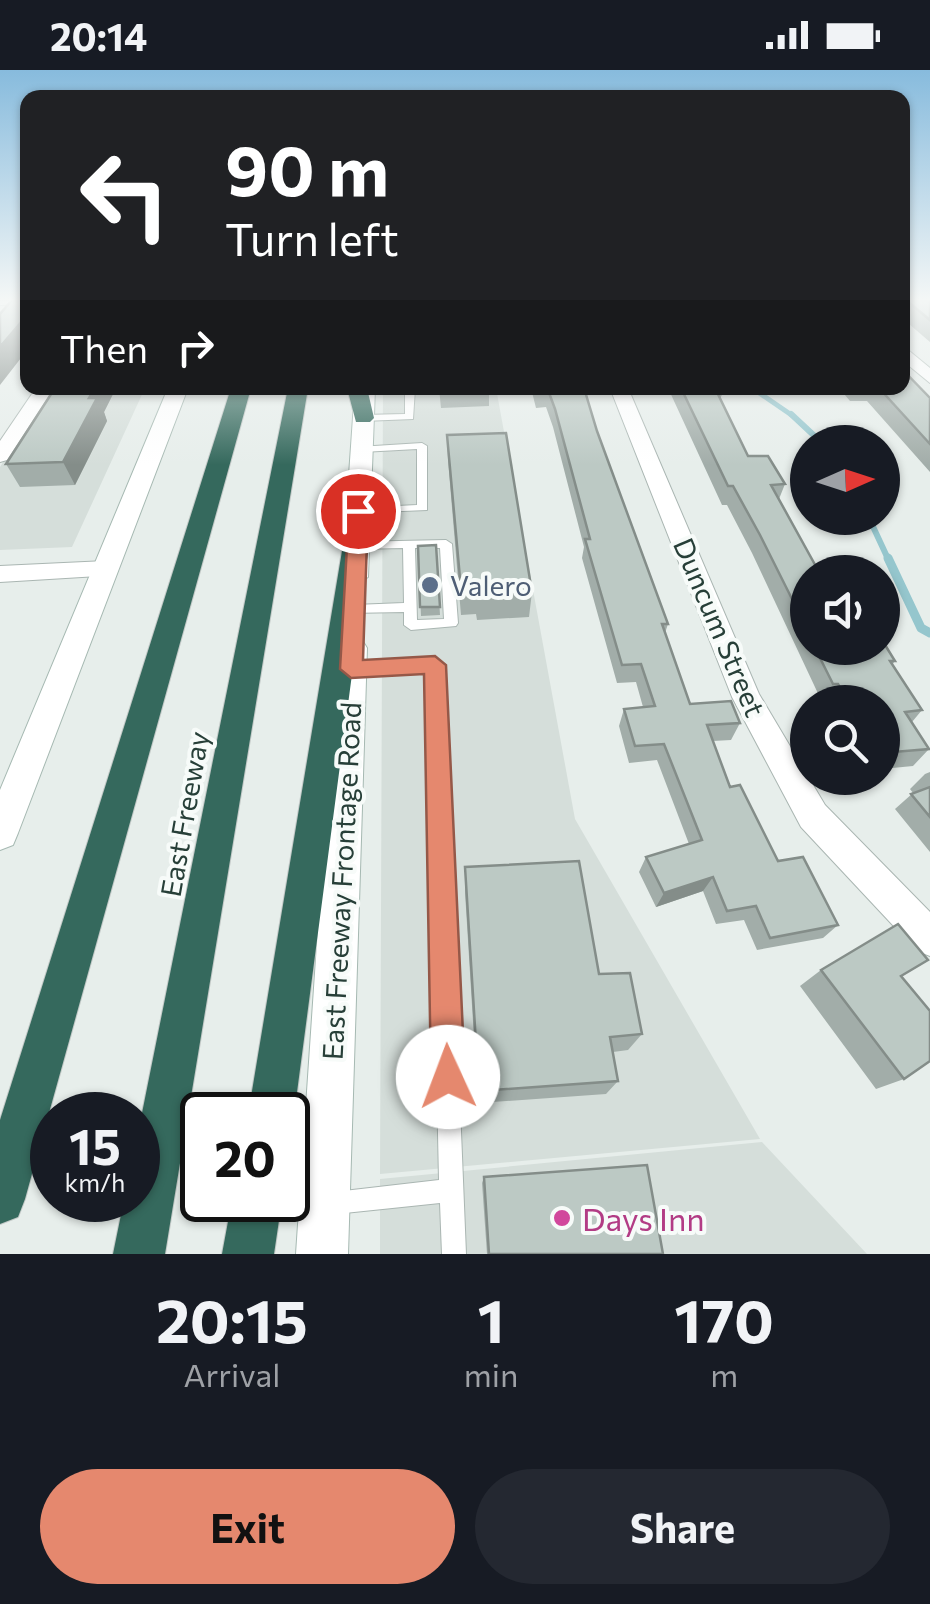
<!DOCTYPE html>
<html lang="en">
<head>
<meta charset="utf-8">
<style>
  :root { --surface:#171b24; --page:#242831; --text:#f1f3f6; --muted:#9ea1a6; --accent:#e5886e }
  body { margin:0; font-family:Commissioner,sans-serif; background:var(--page); color:var(--text); height:100vh; display:flex; flex-direction:column; font-size:38px; white-space:nowrap }
  * { box-sizing:border-box; margin:0 }
  p { font-size:32px; color:var(--muted) }
  .icon { flex:none; width:55px; height:55px; fill:none; stroke:currentColor; stroke-width:2; stroke-linecap:round; stroke-linejoin:round }
  .map { position:relative; height:1184px; overflow:hidden }
  .details { display:flex; flex-direction:column; background:var(--surface); flex:1 }
  .details>* { flex:none }
  .top-card { position:absolute; left:20px; top:20px; width:890px; height:305px; border-radius:20px; box-shadow:0 2px 8px #0004; background:#202124; color:#fff; overflow:hidden }
  .needle { width:65px; rotate:87deg }
  .tools { position:absolute; left:790px; top:355px; display:grid; gap:20px }
  .tools a { display:grid; place-items:center; width:110px; height:110px; border-radius:50%; background:var(--surface); box-shadow:0 2px 8px #0004; font-size:50px }
  .speed { position:absolute; left:30px; top:1022px; display:flex; gap:20px; font-size:50px; font-weight:700; text-align:center }
  .speed>* { display:grid; place-content:center; width:130px; height:130px; border-radius:50%; background:var(--surface); box-shadow:0 2px 8px #0004; line-height:1 }
  .speed small { font-size:25px; font-weight:400 }
  .speed .limit { border:5px solid #111; border-radius:15px; background:#fff; color:#111 }
  .pin { position:absolute; display:grid; place-items:center; width:85px; height:85px; color:#fff; margin:-42px; border:5px solid #fff; border-radius:50%; box-shadow:0 2px 10px #0007 }
  .me { position:absolute; width:110px; margin:-55px; rotate:358deg; stroke-linejoin:round; filter:drop-shadow(0 0 8px #0008) }
  .turn { display:flex; align-items:center; gap:35px; height:210px; padding:0 40px; font-size:45px }
  .turn .icon { width:130px; height:130px; stroke-width:2.5 }
  .turn b { display:block; font-size:70px; line-height:85px }
  .then { display:flex; align-items:center; height:95px; padding:0 40px; background:#0003; gap:20px; font-size:38px }
  .eta { display:flex; justify-content:space-evenly; align-items:center; height:170px; text-align:center }
  .eta b { font-size:60px; font-weight:700; line-height:70px }
  .button { display:flex; gap:20px; margin-top:auto; padding:20px 40px }
  .button a { flex:1; height:115px; border-radius:60px; background:var(--accent); color:#111; font-size:40px; font-weight:700; line-height:115px; text-align:center }
  .button a+a { background:var(--page); color:var(--text) }
  .status { display:flex; justify-content:space-between; align-items:center; height:70px; padding:0 50px; background:var(--surface); direction:ltr }
  .status svg { height:28px; fill:currentColor }
  .map>svg:first-child { display:block }
</style>
</head>
<body>
<div class="status"><b>20:14</b><svg viewBox="0 0 49 12"><path d="M0 12V9h3v3zM5 12V6h3v6zM10 12V3h3v9zM15 12V0h3v12zM26 1h20v11H26zM47 4h2v5h-2z"/></svg></div>
<div class="map">
<svg width="930" height="1184" viewBox="0 0 930 1184">
  <rect width="100%" height="100%" fill="#e7eeeb"/>
  <path fill="#d5deda" d="M51 318H145L72 477 0 480V397Z
    M383 318H496L575 749 760 1069 380 1104Z
    M762 1072 867 1184H380V1109Z"/>
  <g fill="none" stroke-linecap="round" stroke-linejoin="round">
    <path stroke="#95c6cd" stroke-width="5" d="M752 318 793 346"/>
    <path stroke="#95c6cd" stroke-width="6" d="M791 344 821 372
      M869 448 889 491"/>
    <path stroke="#95c6cd" stroke-width="9" d="M888 488 921 558 930 563"/>
    <g stroke="#aab6b2" stroke-width="2">
      <path id="lane" d="M28 230V234L0 235V231Z
        M405 318H415L413 349 363 351 358 348 363 345 405 344Z
        M422 373 427 376V440L354 443 352 441 358 438 417 435V379L362 382 358 381V377Z
        M446 470 452 474 458 553 456 556 411 560 404 555V542L349 543 348 540 349 537 354 535 404 533 403 478 356 479 352 478 350 475 352 472ZM415 478H440L444 549 417 550Z
        M435 590 440 591 442 595 466 1184H442L440 1133 335 1144 327 1141 324 1133 327 1125 335 1122 439 1110 428 601 352 604 347 603 345 599 347 595 352 594Z"/>
    </g>
    <g stroke="#aab6b2" stroke-width="2">
      <path id="street" d="M902 275 930 298V313L902 290Z
        M36 318H54L7 390 0 392V371Z
        M610 318H628L759 624 825 735 930 842V886L917 881 801 757 732 627Z
        M106 491 115 493 118 499 115 505 0 512V496Z"/>
    </g>
    <g stroke="#a6b9b2" stroke-width="2">
      <path id="secondary" d="M168 318H188L18 763 13 775 0 780V720Z
        M355 318H375L368 507 355 516 342 507Z
        M352 567 362 570 367 578 348 1184H296L337 578 342 570Z"/>
    </g>
    <g stroke="#c3c9c7" stroke-width="2">
      <path id="highway" d="M231 318H251L25 1129 18 1147 0 1154V1050Z
        M288 318H308L165 1184H113L124 1130H138V1063Z
        M347 318H367L374 348 370 352H356Z
        M356 467 369 475 294 1045 288 1061V1045H248L343 475Z
        M232 1130H282L274 1184H222Z"/>
    </g>
    <use href="#lane" fill="#fff" fill-rule="evenodd"/>
    <use href="#street" fill="#fff" fill-rule="evenodd"/>
    <use href="#secondary" fill="#fff" fill-rule="evenodd"/>
    <use href="#highway" fill="#35695d" fill-rule="evenodd"/>
  </g>
  <path fill="#a2ada9" d="M902 230H930V272L902 248Z
    M55 318H116L104 342 107 351 75 415 20 417 6 394Z
    M439 318H489V336L441 338Z
    M531 318H584L597 361 668 554 665 563 690 634 740 653 731 670 713 671 730 717 778 791 838 855 823 868 757 880 744 850 716 854 703 821 656 837 639 802 646 787 689 774 657 690 629 693 619 656 624 639 643 637 636 612 617 613 582 488 584 477 553 357 546 337 536 338Z
    M668 318H725L720 329 748 386 785 414 779 429 808 502V578H882L895 591 892 595 922 640 912 652 929 679 913 696 882 699V632H822L752 483 727 435H722Z
    M839 318H902L930 328V402L867 331H850Z
    M447 365 532 522 529 547 477 550 476 544 461 545 448 390Z
    M436 475 440 545 421 546 418 476Z
    M930 702V782L895 739 913 723 910 719 925 704Z
    M465 797 599 904 642 964 628 980 613 982 618 1011 606 1024 478 1033 465 822Z
    M821 900 904 1009 876 1019 800 916Z
    M484 1107 663 1184H487L482 1113Z"/>
  <path fill="#848d89" d="M28 244V279L0 315V277Z
    M95 318H116L104 342 107 351 75 415 63 392Z
    M713 807 703 821 656 837 664 823Z"/>
  <path fill="#bcc9c4" stroke="#848d89" stroke-width="2.5" d="M12 230H28V244L0 277V244Z
    M906 230H930V250Z
    M902 299 930 328V374L879 318H902Z
    M55 318H95L89 328H97L63 392 6 394Z
    M440 318H489V320L440 322Z
    M537 318H584L597 361 668 554H662L690 634 731 631 740 653 707 655 730 717 740 715 778 791 803 787 838 855 770 868 756 836 727 841 713 807 664 823 646 787 702 770 664 674 635 676 624 639 655 636 641 594 622 595 585 469H590L555 339 548 320H537Z
    M681 318H723H715L748 386H768L785 414 771 415 819 502H808V561L760 465 733 416H728Z
    M506 363 532 522 477 524V518L461 519 447 365Z
    M436 475 440 537H420L418 476Z
    M882 570 895 591H890L922 640 905 642 929 679 882 683V632H849L838 614H833L815 578H882Z
    M930 717V747L911 724Z
    M579 791 599 904 630 903 642 964 610 967 618 1011 479 1021 465 797Z
    M898 854 928 890 901 906 930 941V991L904 1009 821 900Z
    M647 1095 663 1184H489L484 1107Z"/>
  <linearGradient id="sky" x2="0" y2="1"><stop stop-color="#87bbdd"/><stop offset="0.58" stop-color="#f4f7f6"/><stop offset="1" stop-color="#f4f7f6" stop-opacity="0"/></linearGradient>
  <rect width="930" height="395" fill="url(#sky)"/>
  <path fill="#e5886e" stroke="#955848" stroke-width="2.5" d="M358 435 368 441 363 590 435 586 446 595 465 1007 460 1019 448 1024 436 1019 431 1007 424 604 351 608 340 599 349 441Z"/>
  <circle fill="#5c6f8a" stroke="#f7fbf9" stroke-width="4" cx="430" cy="515" r="10"/>
  <circle fill="#d1479c" stroke="#f7fbf9" stroke-width="4" cx="562" cy="1148" r="10"/>
  <g text-anchor="middle" dominant-baseline="central" stroke-width="8" stroke-linejoin="round" paint-order="stroke">
    <g font-size="28" fill="#4e5e75" stroke="#f7fbf9" text-anchor="start">
      <text x="450" y="515">Valero</text>
    </g>
    <g font-size="28" fill="#273f38" stroke="#f7fbf9">
      <text transform="translate(720 557) rotate(67)">Duncum Street</text>
      <text transform="translate(184 744) rotate(-80)">East Freeway</text>
      <text transform="translate(341 811) rotate(-87)">East Freeway Frontage Road</text>
    </g>
    <g font-size="32" fill="#b23c85" stroke="#f7fbf9" text-anchor="start">
      <text x="582" y="1148">Days Inn</text>
    </g>
  </g>
</svg>
<div class="tools">
<a><svg class="needle" viewBox="-14 -14 28 28"><path d="M0-13l5 13h-10z" fill="#e53935"/><path d="M0 13l5-13h-10z" fill="#9ea1a6"/></svg></a>
<a><svg class="icon" aria-label="sound" viewBox="0 0 24 24"><path d="M4 9h4l5-4v14l-5-4H4zM17 9q2 3 0 6"/></svg></a>
<a><svg class="icon" aria-label="search" viewBox="0 0 24 24"><circle cx="10" cy="10" r="6"/><path d="M15 15l6 6"/></svg></a>
</div>
<div class="speed"><div>15<small>km/h</small></div><div class="limit">20</div></div>
<div class="pin" style="left:358px;top:441px;background:#d93025"><svg class="icon" aria-label="arrive" viewBox="0 0 24 24"><path d="M6 21V4h12l-3 4 3 4H6"/></svg></div>
<svg class="me" style="left:448px;top:1007px" viewBox="-20 -20 40 40"><circle r="19" fill="#fff"/><path d="M0-13L10 11 0 6-10 11z" fill="#e5886e"/></svg>
<div class="top-card">
<div class="turn"><svg class="icon" aria-label="left" viewBox="0 0 24 24"><path d="M17 20v-9H6M10 6l-5 5 5 5"/></svg><div><b>90 m</b>Turn left</div></div>
<div class="then">Then<svg class="icon" aria-label="right" viewBox="0 0 24 24"><path d="M7 20v-9h11M14 6l5 5-5 5"/></svg></div>
</div>
</div>
<section class="details">
<div class="eta">
<div><b>20:15</b><p>Arrival</p></div>
<div><b>1</b><p>min</p></div>
<div><b>170</b><p>m</p></div>
</div>
<div class="button"><a>Exit</a><a>Share</a></div>
</section>
</body>
</html>
